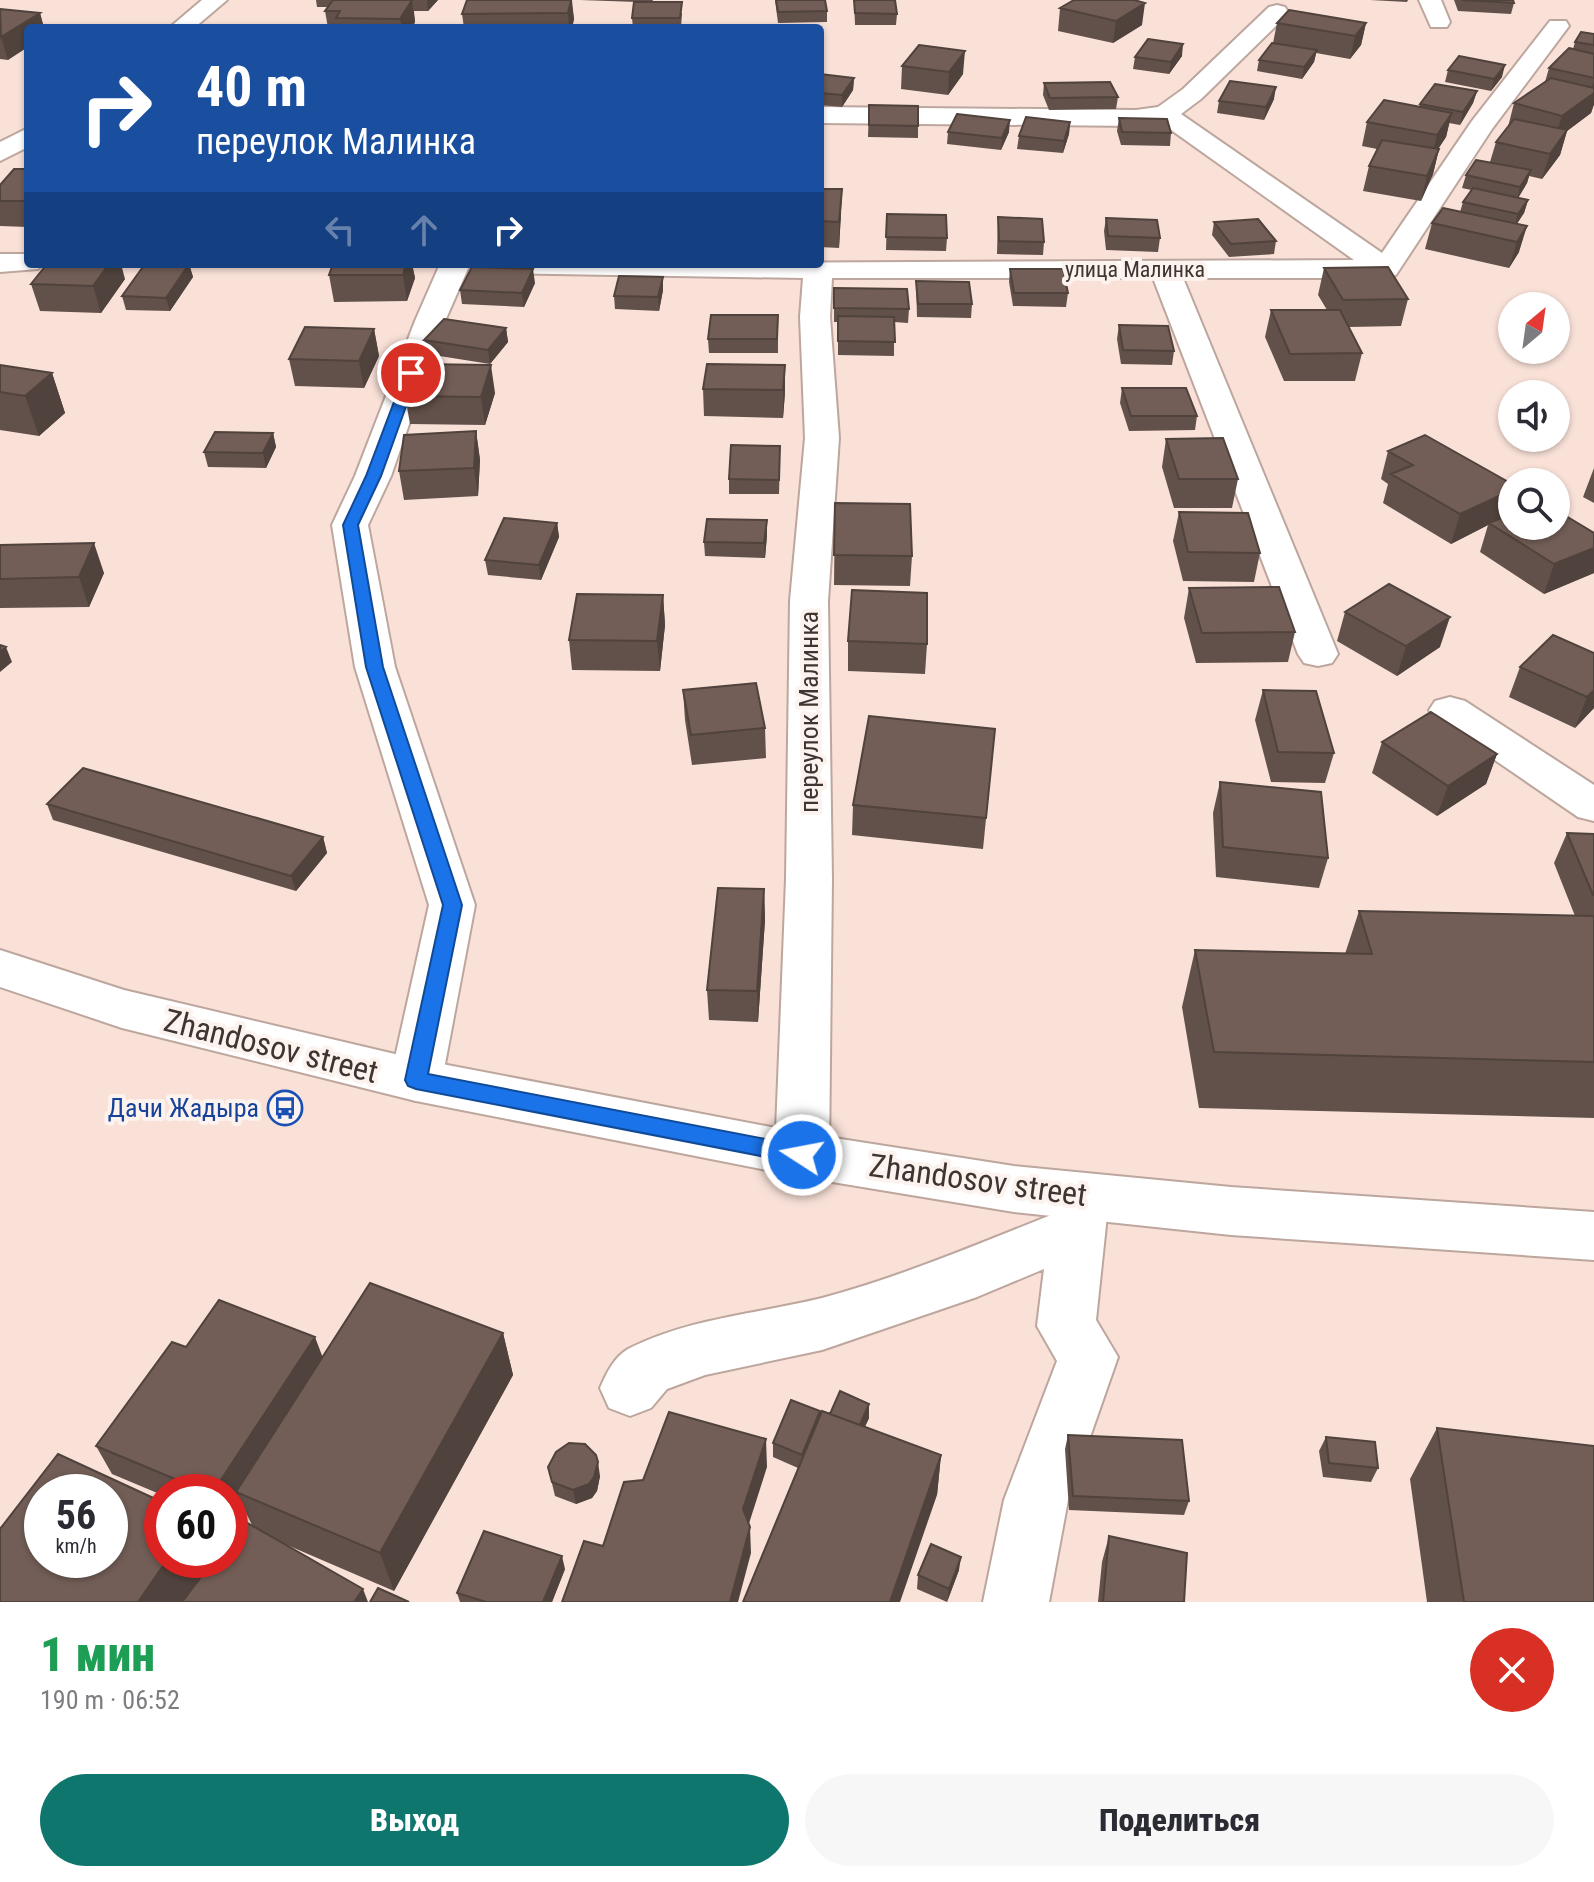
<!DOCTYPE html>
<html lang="ru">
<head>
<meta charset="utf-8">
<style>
  :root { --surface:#fff; --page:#f7f7f7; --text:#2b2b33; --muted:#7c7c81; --accent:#0f766e }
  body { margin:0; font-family:"Roboto Condensed",sans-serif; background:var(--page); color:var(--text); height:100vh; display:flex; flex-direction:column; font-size:30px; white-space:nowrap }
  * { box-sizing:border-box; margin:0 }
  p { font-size:26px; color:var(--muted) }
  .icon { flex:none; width:44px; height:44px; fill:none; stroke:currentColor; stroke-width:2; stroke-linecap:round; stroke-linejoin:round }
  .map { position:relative; height:1602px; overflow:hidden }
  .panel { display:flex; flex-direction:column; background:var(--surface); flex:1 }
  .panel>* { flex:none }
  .hud { position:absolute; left:24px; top:24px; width:800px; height:244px; border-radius:8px; box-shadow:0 2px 6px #0004; background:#1a4fa0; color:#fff; overflow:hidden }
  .needle { width:52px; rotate:29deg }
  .buttons { position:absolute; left:1498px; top:292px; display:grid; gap:16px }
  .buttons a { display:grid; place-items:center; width:72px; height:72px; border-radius:50%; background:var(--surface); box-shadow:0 2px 6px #0004; font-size:40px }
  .speed { position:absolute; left:24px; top:1474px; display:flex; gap:16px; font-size:40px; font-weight:700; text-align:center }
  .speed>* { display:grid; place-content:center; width:104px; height:104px; border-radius:50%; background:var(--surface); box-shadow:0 2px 6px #0004; line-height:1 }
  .speed small { font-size:20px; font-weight:400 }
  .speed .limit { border:12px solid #d22; background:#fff; color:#111 }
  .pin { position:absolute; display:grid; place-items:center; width:68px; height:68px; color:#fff; margin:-34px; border:4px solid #fff; border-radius:50%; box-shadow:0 2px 8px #0007 }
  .me { position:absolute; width:88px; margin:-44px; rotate:281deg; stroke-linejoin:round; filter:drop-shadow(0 0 6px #0008) }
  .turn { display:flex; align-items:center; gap:28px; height:168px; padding:0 40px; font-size:36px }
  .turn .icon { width:104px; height:104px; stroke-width:2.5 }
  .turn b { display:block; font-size:56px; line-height:68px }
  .lanes { display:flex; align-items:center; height:76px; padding:0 40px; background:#0003; justify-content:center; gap:40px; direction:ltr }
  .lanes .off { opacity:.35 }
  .round { display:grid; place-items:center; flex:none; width:84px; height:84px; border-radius:42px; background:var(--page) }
  .overview { display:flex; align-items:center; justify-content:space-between; height:136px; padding:0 40px }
  h1 { font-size:48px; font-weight:800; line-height:60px; color:#1e9e55 }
  .button { display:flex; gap:16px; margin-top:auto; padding:16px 40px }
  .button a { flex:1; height:92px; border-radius:48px; background:var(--accent); color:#fff; font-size:32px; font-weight:800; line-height:92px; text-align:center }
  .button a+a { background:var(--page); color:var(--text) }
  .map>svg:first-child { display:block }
</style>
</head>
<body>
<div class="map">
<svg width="1594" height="1602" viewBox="0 0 1594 1602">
  <rect width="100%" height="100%" fill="#f9e1d8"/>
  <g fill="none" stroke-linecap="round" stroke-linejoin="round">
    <g stroke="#bda69d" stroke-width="4">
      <path id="minor" d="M1419 0H1441L1450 22 1447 27H1431Z
        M1277 5 1285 7 1288 12 1285 17 1201 99 1181 114 1382 253 1472 121 1550 21H1566L1569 26 1492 129 1396 275 1386 278H1183L1338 654 1332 663 1318 666 1304 663 1298 654 1153 278H832L830 317 839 438 828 601 832 879 829 1155 821 1171 802 1177 783 1171 775 1155 786 879 790 601 805 438 800 317 803 278 489 273 479 270 474 264 1354 260 1160 122 1136 126 820 123V107L1136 110 1158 107 1183 89 1269 7Z
        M0 254H28V264H42L38 269 0 272Z
        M440 264H470L445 321 391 476 368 525 395 667 475 905 442 1080 434 1095 416 1101 398 1095 390 1080 429 905 355 667 332 525 355 476 415 321Z
        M1450 697 1465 701 1594 785V821L1578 817 1435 719 1429 710 1435 701Z
        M1080 1182 1099 1189 1108 1206 1096 1320 1118 1357 1068 1500 1049 1602H983L1004 1500 1057 1361 1037 1326 1044 1269 977 1297 822 1350 705 1375 667 1389 651 1408 630 1416 609 1408 600 1388C606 1374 614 1357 628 1349 689 1318 757 1314 822 1298 900 1277 976 1245 1051 1215L1061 1189Z"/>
    </g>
    <g stroke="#bda69d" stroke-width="4">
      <path id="secondary" d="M202 0H227L194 28H169Z
        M28 128V147L0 161V142Z"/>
    </g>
    <g stroke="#bda69d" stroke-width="4">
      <path id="primary" d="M0 950 124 990 416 1059 802 1133 1014 1166 1231 1187 1594 1212V1260L1231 1235 1014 1212 802 1177 416 1101 122 1028 0 987Z"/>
    </g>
    <use href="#minor" fill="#fff" fill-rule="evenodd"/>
    <use href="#secondary" fill="#fff" fill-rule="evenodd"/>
    <use href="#primary" fill="#fff" fill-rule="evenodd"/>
  </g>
  <path fill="#62514a" d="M316 0H438L428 11H414L415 22 412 28H328L325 11 328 7H317Z
    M467 0H572L574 19 572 28H464L462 14Z
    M580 0H653L652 2 682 13 681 28H633L632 18 637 2Z
    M775 0 827 11V22L778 23Z
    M854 0 897 14 896 25H855Z
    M1370 0H1408L1407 2Z
    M1454 0H1513L1514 3 1511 14 1458 11Z
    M1060 8 1142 25 1113 43 1058 31Z
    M0 9 40 13 44 28H28L8 60 0 59Z
    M1277 23H1366L1361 45 1350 59 1316 53 1314 62 1302 79 1257 71 1259 60 1273 43Z
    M1594 34V104L1591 113 1567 131 1560 155 1542 179 1529 176 1527 183 1518 198 1528 200 1524 213 1517 224 1519 252 1509 268 1425 249 1432 223 1460 212 1463 202 1471 190 1462 188 1466 175 1490 162 1496 142 1508 127 1514 103 1545 82 1549 68 1573 49 1575 42Z
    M1182 56 1169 74 1133 69 1135 57Z
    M902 66 963 74 948 95 901 89Z
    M1448 70 1502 77 1491 91 1445 82Z
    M820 74 854 78 853 90 842 107 820 105Z
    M1044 83 1118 97 1116 109 1049 110 1043 95Z
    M1477 91 1473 103 1460 125 1449 123 1446 137 1438 149H1439L1433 174 1421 201 1363 191 1369 166 1377 149 1362 146 1367 122 1419 107 1420 104Z
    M1274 99 1264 120 1217 113 1219 101Z
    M869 105 918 106V138L868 137Z
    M1119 118 1171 133 1170 146 1121 145 1117 131Z
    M1070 122 1069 134 1063 153 1017 149 1019 136Z
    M948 132H1009L1001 150 947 144Z
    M28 169V227L0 226V185Z
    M820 189H842L839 248 820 247Z
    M887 214 947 238 946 251 886 250Z
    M998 217 1044 242 1043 255 997 254Z
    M1106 218 1160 238 1158 252 1106 250 1104 231Z
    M1214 222 1276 241 1274 254 1229 257 1212 235Z
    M189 264 193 277 170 311 126 310 122 296Z
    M333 264H412L415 278 407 301 334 302 329 275Z
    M1324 268 1408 299 1401 326 1349 327 1362 353 1355 381H1284L1265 337 1271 310H1327L1318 295Z
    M1010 269 1068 293 1066 307 1013 306 1009 282Z
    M125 279 101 313 40 311 31 284Z
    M916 281 972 304 971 318 917 317Z
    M535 283 524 307 462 304 460 290Z
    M834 288 909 309 908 323 894 322V356L838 355V322H834Z
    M663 290 659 311 615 309 614 296Z
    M778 315V353H709L708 339Z
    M1119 325 1174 351 1172 365 1121 364 1117 339Z
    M506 328 508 342 490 364 427 354 424 340Z
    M374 329 379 356 364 388 295 386 289 359Z
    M0 365 52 373 65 413 39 436 0 430Z
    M785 365V392L783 418 704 416 703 389Z
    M1122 388 1197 416 1195 430 1129 431 1120 403Z
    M495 393 485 425 410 424 405 396Z
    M476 431 480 460 478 496 404 500 399 471Z
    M273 433 276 447 266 468 208 467 204 452Z
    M1166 439 1238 479 1232 508H1174L1162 467Z
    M1388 451 1512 484V505L1509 515 1594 533V573L1544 594 1480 552 1488 525 1451 544 1383 503 1388 484 1381 479Z
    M780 460 779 494H729V479Z
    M1594 468V503L1583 497Z
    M835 503 912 556 910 586 834 585Z
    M1179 512 1260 553 1254 582 1183 581 1173 541Z
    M557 523 559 537 541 580 488 575 485 560Z
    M767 535 765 558 705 556 704 542Z
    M0 545 104 573 89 607 0 608Z
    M1189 588 1295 632 1288 662 1196 663 1184 618Z
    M663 595 665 625 660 671 572 670 569 640Z
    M1345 612 1440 647 1397 676 1337 641Z
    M848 641 927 644 925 674 848 671Z
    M1594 653V708L1575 728 1509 697 1520 667Z
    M683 690 765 728 766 758 692 765 685 720Z
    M1263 690 1334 753 1325 783 1271 782 1255 720Z
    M995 729 983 849 852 835 853 805Z
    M1382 742 1497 754 1486 784 1437 816 1372 773Z
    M1220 782 1328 858 1319 888 1216 877 1213 813Z
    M47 804 323 837 327 853 296 891 53 820Z
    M1567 833 1594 834V1118L1199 1108 1182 1007 1195 950 1345 954 1359 911 1575 916 1554 863Z
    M764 889 765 920 758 1022 709 1020 707 990Z
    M503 1333 513 1375 394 1591 287 1545 214 1560 252 1525 239 1499 230 1492H162V1495L112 1474 96 1446 186 1347 323 1357Z
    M820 1411 869 1418 865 1427 941 1455 937 1495 798 1468 773 1457V1443Z
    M1437 1428 1594 1602H1427L1410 1479Z
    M1068 1435 1189 1501 1184 1515 1069 1510 1065 1449Z
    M1326 1437 1378 1468 1371 1482 1323 1477 1319 1451Z
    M548 1467 600 1476 597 1491 592 1498 576 1504 555 1496Z
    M1109 1536 1184 1602H1098L1102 1562Z
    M565 1569 552 1602H460L457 1593Z
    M959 1570 947 1602 917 1589 918 1575Z"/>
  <path fill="#50423c" d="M412 0 415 22 412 28H402L400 19Z
    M427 0H438L428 11Z
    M571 0 574 19 572 28H569L568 13Z
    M1145 3 1142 25 1113 43 1116 21Z
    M40 13 44 28H28V47L8 60 1 37Z
    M1366 23 1361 45 1350 59 1355 36Z
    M1183 44 1182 56 1169 74 1171 62Z
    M1317 50 1314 62 1302 79 1304 67Z
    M965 51 963 74 948 95 949 72Z
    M1505 65 1502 77 1491 91 1494 79Z
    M854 78 853 90 842 107V95Z
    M1594 81V104L1591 113 1567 131 1560 155 1542 179 1562 116 1589 96Z
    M1276 87 1274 99 1264 120 1266 107Z
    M1477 91 1473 103 1460 125 1463 112Z
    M1452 113 1446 137 1431 160 1437 135Z
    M1010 120 1009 132 1001 150 1002 138Z
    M1070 122 1069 134 1063 153 1064 141Z
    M1439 149 1433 174 1421 201 1427 176Z
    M1531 170 1527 183 1517 200 1520 187Z
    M842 189 841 215 839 248V222Z
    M1528 200 1524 213 1514 227 1518 214Z
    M1527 226 1519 252 1509 268 1517 242Z
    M109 264H121L125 279 101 313 93 286Z
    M189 264 193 277 170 311 166 298Z
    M406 264H412L415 278 407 301 403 275Z
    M533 269 535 283 524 307 522 293Z
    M663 277V290L659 311 658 297Z
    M506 328 508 342 490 364 488 350Z
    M374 329 379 356 364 388 359 361Z
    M491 365 495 393 485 425 481 397Z
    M785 365V392L783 418V390Z
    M52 373 65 413 39 436 25 396Z
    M476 431 480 460 478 496 474 468Z
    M273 433 276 447 266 468 263 453Z
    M1512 490V505L1509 516 1489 523 1488 525 1451 544 1460 514Z
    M767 520V535L765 558 764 543Z
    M557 523 559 537 541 580 539 565Z
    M94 543 104 573 89 607 79 577Z
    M1594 548V573L1544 594 1554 564Z
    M663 595 665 625 660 671 657 641Z
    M1450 617 1440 647 1397 676 1406 646Z
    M6 647 12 662 0 672V652Z
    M1594 690V708L1575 728 1587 697Z
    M1497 754 1486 784 1437 816 1448 786Z
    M323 837 327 853 296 891 291 876Z
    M764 889 765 920 758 1022 757 991Z
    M503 1333 513 1375 394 1591 380 1553Z
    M315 1337 326 1366 236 1492 239 1499 230 1514V1492H213Z
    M869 1404V1418L853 1451 854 1437Z
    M766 1439 767 1467 745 1536 743 1509Z
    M941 1455 937 1495 900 1602H890Z
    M598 1462 600 1476 597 1491 592 1498 576 1504 573 1490Z
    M750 1527 751 1553 738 1602H730Z
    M562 1556 565 1569 552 1602H543Z
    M961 1557 959 1570 947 1602 949 1589Z
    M167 1560H214L186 1602H138Z
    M363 1589 368 1602H354Z"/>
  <path fill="#725e56" stroke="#50423c" stroke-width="2" fill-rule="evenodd" d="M333 0H412L400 19 336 18 340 11H325Z
    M467 0H571L568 13 462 14Z
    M776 0H825L827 11 778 12Z
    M854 0H895L897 14 855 13Z
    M1074 0H1134L1145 3 1116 21 1060 8Z
    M1462 0H1513L1514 3Z
    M634 2H682L680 18H632Z
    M0 9 40 13 1 37Z
    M1289 10 1366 23 1355 36 1277 23Z
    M1581 32 1594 34V45L1575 42Z
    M1148 39 1183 44 1171 62 1135 57Z
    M1272 43 1317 50 1304 67 1259 60Z
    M919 45 965 51 949 72 902 66Z
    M1569 48 1594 54V78L1549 68Z
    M1459 56 1505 65 1494 79 1448 70Z
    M820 74 854 78 842 95 820 93Z
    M1551 78 1594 88V93L1562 116 1514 103Z
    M1230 81 1276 87 1266 107 1219 101Z
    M1110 82 1118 97 1050 98 1044 83Z
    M1435 84 1477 91 1463 112 1420 104Z
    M1384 100 1452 113 1437 135 1367 122Z
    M869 105 918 106V126L869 125Z
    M957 114 1010 120 1002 138 948 132Z
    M1026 117 1070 122 1064 141 1019 136Z
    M1119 118 1167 119 1171 133 1122 132Z
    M1514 119 1567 130 1550 154 1496 142Z
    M1382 140 1439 149 1427 176 1369 166Z
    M1476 160 1531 170 1520 187 1466 175Z
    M14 169H28V201H0V185Z
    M1473 188 1528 200 1518 214 1463 202Z
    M820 189H842L839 222 820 221Z
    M1443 208 1527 226 1517 242 1432 223Z
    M887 214 946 215 947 238 886 237Z
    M998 217 1042 219 1044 242 999 241Z
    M1106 218 1157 220 1160 238 1108 236Z
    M1258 219 1276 241 1231 244 1214 222Z
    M47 264H109L93 286 31 284Z
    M145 264H189L166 298 122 296Z
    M333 264H406L403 275H329Z
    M472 267 533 269 522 293 460 290Z
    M1388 267 1408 299 1343 300 1324 268Z
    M1010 269H1063L1068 293H1014Z
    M619 276 663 277 658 297 614 296Z
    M916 281 969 282 972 304H918Z
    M834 288 907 289 909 309 834 308Z
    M1271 310H1340L1362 353 1290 354Z
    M711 315H778L777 339H708Z
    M838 316 894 317 895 342 838 341Z
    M444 319 506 328 488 350 424 340Z
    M1119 325 1168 326 1174 351 1123 350Z
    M305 327 374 329 359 361 289 359Z
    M416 364 491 365 481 397 405 396Z
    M707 364 785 365 783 390 703 389Z
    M0 365 52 373 25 396 0 392Z
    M1122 388H1186L1197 416H1131Z
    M476 431 474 468 399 471 404 435Z
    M215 432 273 433 263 453 204 452Z
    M1425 435 1512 484V490L1460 514 1391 474 1413 465 1388 451Z
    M1223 438 1238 479H1179L1166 439Z
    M731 445 780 446 779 480 729 479Z
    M835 503 910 504 912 556 834 555Z
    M1556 510 1594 533V548L1554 564 1489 523 1512 514V526H1556Z
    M1179 512 1248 513 1260 553 1188 552Z
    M504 518 557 523 539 565 485 560Z
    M707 519 767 520 764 543 704 542Z
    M94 543 79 577 0 579V545Z
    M1389 584 1450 617 1406 646 1345 612Z
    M1279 587 1295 632 1202 633 1189 588Z
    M852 590 927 593V644L848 641Z
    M577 594 663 595 657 641 569 640Z
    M1553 635 1594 653V690L1587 697 1520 667Z
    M0 645 6 647 0 652Z
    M756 683 765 728 691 735 683 690Z
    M1263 690 1316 691 1334 753 1278 752Z
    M1431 712 1497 754 1448 786 1382 742Z
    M869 716 995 729 986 818 853 805Z
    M83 768 323 837 291 876 47 804Z
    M1220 782 1321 792 1328 858 1223 847Z
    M1567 833 1594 834V895H1593Z
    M718 888 764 889 757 991 707 990Z
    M1359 911 1594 916V1062L1214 1052 1195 950 1372 954Z
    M370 1283 503 1333 380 1553 236 1492Z
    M219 1300 315 1337 213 1492H206L96 1446 172 1342 186 1347Z
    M840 1391 869 1404 860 1425 830 1414Z
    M791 1400 820 1411 802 1455 773 1443Z
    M822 1411 941 1455 890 1602H743Z
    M669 1412 766 1439 743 1509 750 1527 730 1602H562L584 1541 603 1546 624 1482 643 1480Z
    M1437 1428 1594 1446V1602H1464Z
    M1068 1435 1182 1440 1189 1501 1073 1496Z
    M1326 1437 1375 1442 1378 1468 1329 1463Z
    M569 1443 585 1444 596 1455 598 1462 594 1477 589 1484 573 1490 552 1482 548 1467 556 1452Z
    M58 1454 162 1502V1560H167L138 1602H0V1529ZM42 1492H110V1560H42Z
    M244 1521 363 1589 354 1602H182L214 1560H230V1539Z
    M484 1531 562 1556 543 1602H486L457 1593Z
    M1109 1536 1187 1553 1184 1602H1103Z
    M931 1544 961 1557 949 1589 918 1575Z
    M378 1588 409 1602H370Z"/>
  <path fill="#1a73e8" stroke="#114b97" stroke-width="2" d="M411 369 418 373 381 476 358 525 383 667 462 905 428 1074 802 1146 810 1149 813 1155 810 1162 802 1164 416 1089 408 1086 405 1080 443 905 366 667 343 525 366 476 405 373Z"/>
  <defs>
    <g id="bus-ring" transform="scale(1.8)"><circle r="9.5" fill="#fcf2ee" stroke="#1a4fb4" stroke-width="1.5"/><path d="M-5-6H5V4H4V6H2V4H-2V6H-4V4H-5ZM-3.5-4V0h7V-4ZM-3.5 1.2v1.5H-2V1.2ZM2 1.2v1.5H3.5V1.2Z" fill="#1a4fb4"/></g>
  </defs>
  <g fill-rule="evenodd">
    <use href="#bus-ring" x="285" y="1108"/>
  </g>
  <g text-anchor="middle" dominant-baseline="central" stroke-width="8" stroke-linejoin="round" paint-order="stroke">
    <g font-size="22" fill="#3e3531" stroke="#fcf2ee">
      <text x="1135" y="269">улица Малинка</text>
    </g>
    <g font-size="26" fill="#3e3531" stroke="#fcf2ee">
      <text transform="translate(809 712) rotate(-90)">переулок Малинка</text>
    </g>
    <g font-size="26" fill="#164399" stroke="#fcf2ee" text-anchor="end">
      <text x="259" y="1108">Дачи Жадыра</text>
    </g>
    <g font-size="32" fill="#3e3531" stroke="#fcf2ee">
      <text transform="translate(271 1046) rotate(14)">Zhandosov street</text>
      <text transform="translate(978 1180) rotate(8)">Zhandosov street</text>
    </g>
  </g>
</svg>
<div class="buttons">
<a><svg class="needle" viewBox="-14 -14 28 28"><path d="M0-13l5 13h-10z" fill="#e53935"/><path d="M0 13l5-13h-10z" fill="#7c7c81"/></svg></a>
<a><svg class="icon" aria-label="sound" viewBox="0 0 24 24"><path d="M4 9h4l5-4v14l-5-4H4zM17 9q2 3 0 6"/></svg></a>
<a><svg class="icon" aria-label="search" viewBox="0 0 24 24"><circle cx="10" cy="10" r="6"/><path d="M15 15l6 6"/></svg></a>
</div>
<div class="speed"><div>56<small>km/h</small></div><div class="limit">60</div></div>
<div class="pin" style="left:411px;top:373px;background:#d93025"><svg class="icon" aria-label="arrive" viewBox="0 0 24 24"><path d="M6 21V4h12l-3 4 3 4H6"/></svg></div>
<svg class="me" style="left:802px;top:1155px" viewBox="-20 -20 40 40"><circle r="17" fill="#1a73e8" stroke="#fff" stroke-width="3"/><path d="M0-11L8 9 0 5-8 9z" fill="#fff"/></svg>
<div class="hud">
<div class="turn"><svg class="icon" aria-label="right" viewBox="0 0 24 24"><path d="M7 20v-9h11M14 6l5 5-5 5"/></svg><div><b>40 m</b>переулок Малинка</div></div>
<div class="lanes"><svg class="icon off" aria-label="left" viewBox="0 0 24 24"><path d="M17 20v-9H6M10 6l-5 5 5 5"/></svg><svg class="icon off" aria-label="ahead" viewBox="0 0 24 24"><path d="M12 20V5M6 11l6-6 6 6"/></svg><svg class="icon" aria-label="right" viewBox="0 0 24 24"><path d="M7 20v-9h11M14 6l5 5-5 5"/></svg></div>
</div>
</div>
<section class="panel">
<div class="overview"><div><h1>1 мин</h1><p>190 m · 06:52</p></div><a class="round" style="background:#d93025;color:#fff"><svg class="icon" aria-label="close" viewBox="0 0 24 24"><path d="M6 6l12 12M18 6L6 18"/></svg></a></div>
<div class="button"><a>Выход</a><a>Поделиться</a></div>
</section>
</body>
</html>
